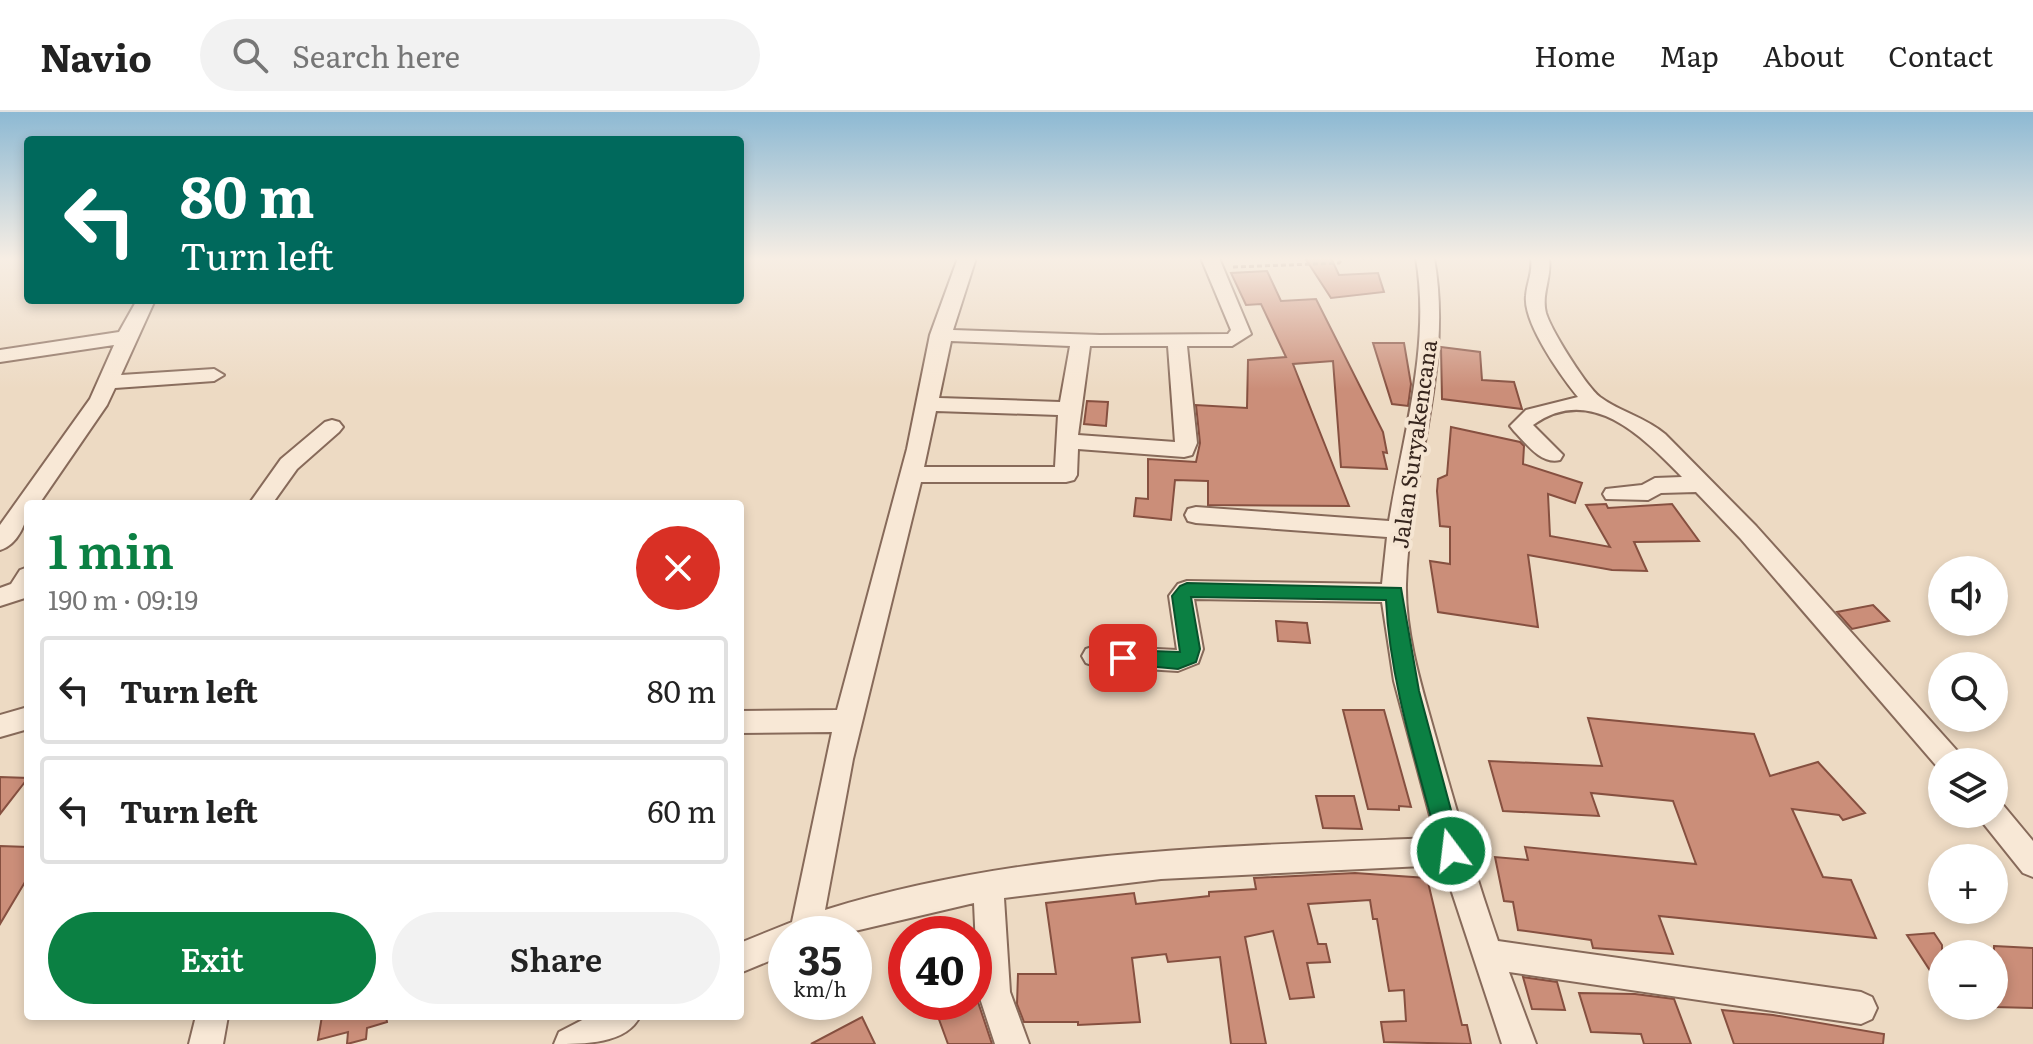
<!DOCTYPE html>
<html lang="en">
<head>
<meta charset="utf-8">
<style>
  :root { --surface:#fff; --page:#f2f2f2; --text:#222; --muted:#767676; --line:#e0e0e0; --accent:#0b8043 }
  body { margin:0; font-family:Literata,serif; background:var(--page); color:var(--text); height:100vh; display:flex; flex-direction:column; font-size:30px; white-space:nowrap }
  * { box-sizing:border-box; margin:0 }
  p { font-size:26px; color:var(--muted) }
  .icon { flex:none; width:44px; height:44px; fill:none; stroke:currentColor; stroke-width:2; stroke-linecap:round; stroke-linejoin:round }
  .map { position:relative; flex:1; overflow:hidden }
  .sheet { position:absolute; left:24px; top:388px; width:720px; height:520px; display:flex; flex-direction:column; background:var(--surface); border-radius:8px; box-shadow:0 4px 12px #0003 }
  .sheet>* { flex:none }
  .guide { position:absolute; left:24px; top:24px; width:720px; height:168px; border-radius:8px; box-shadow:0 4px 12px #0003; background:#00695c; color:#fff; overflow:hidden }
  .buttons { position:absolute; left:1928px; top:444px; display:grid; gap:16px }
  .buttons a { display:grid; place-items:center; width:80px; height:80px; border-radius:50%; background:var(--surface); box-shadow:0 4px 12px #0003; font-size:40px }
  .speed { position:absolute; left:768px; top:804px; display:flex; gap:16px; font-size:40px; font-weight:700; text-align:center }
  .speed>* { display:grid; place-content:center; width:104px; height:104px; border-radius:50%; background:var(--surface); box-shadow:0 4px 12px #0003; line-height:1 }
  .speed small { font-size:20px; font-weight:400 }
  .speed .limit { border:12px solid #d22; background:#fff; color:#111 }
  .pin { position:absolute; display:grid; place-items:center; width:68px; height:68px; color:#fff; margin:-34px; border-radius:16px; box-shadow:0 4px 12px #0006 }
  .me { position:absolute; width:88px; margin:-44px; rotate:345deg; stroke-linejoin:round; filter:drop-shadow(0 0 6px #0008) }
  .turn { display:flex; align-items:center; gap:28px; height:168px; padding:0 24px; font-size:36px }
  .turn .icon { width:104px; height:104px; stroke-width:2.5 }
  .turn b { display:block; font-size:56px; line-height:68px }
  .round { display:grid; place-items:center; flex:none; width:84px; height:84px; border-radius:42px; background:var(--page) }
  .headline { display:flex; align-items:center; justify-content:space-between; height:136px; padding:0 24px }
  h1 { font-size:48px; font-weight:600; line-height:60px; color:var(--accent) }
  .primary-button { display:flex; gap:16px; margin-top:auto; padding:16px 24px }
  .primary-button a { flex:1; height:92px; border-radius:48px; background:var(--accent); color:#fff; font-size:32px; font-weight:600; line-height:92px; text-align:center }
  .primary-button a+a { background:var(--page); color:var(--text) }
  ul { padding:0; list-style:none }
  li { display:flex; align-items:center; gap:24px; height:108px; margin:0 16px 12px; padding:0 8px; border:4px solid var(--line); border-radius:8px }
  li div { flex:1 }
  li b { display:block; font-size:30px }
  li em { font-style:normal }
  header { display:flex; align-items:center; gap:48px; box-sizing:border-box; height:112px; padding:0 40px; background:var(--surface); border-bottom:2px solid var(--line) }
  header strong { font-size:38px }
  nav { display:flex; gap:44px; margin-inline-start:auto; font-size:28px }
  .search { width:560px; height:72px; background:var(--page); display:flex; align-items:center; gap:20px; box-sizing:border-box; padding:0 28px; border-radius:44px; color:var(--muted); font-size:30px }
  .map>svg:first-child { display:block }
</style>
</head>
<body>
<header>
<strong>Navio</strong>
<div class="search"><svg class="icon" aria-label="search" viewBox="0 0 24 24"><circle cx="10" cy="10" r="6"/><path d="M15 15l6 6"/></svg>Search here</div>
<nav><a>Home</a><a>Map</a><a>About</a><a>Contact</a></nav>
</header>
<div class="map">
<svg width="2033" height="932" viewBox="0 0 2033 932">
  <rect width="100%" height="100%" fill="#eddac3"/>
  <path fill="#cb8e79" stroke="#865040" stroke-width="2" d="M1305 146H1331L1339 163 1378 161 1384 180 1331 186Z
    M1267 159 1281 189 1316 187 1383 320 1387 341 1383 340 1387 357 1341 355 1333 249 1293 252 1349 394 1208 393V369L1175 368 1171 408 1134 404 1136 386 1148 387V347L1196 350 1200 331 1196 293 1247 296 1248 248 1286 245 1261 192 1246 193 1231 161Z
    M1373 231H1404L1411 272 1408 294 1392 292Z
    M1441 235 1480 240 1482 268 1514 270 1522 297 1442 287Z
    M1087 289 1108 290 1106 314 1084 312Z
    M1451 315 1520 330 1524 334 1523 352 1582 371 1575 391 1548 382 1550 424 1610 435 1586 393 1606 392 1608 396 1672 392 1699 429 1634 430 1647 459 1612 458 1528 443 1538 515 1438 500 1430 449 1450 452V415L1440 414 1437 379 1438 367 1447 363Z
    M1873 493 1889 509 1852 517 1837 500Z
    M1276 509 1307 511 1310 531 1278 529Z
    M1343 598H1384L1411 695 1399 694V698L1368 697Z
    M1588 606 1754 622 1770 664 1818 650 1865 701 1843 708 1839 703 1792 697 1823 765 1851 768 1876 826 1659 804 1673 842 1593 836 1591 828 1518 818 1513 790 1504 789 1495 745 1528 748 1525 735 1696 752 1673 689 1591 681 1599 704 1503 699 1489 649 1602 654Z
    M0 665 28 666 0 702Z
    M1316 684H1354L1362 717 1323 716Z
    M0 734 28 735V765L0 812Z
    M1355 761 1427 766 1462 913H1467L1471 932 1384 930 1381 910 1406 909 1404 878 1389 879 1377 807H1373L1370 788 1308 792 1318 832H1326L1330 850 1307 851 1314 885 1290 887 1273 819 1245 825 1266 932H1231L1220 845 1168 850 1166 842 1132 846 1140 910 1078 913V910H1024L1017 892 1018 862H1056L1046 791 1134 781 1136 792 1209 784V780L1256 777 1254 766Z
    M1934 821 1942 833V877L1907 823Z
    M1994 834 2033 836V896L1994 895Z
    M1523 865 1557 870 1565 898 1532 897Z
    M1579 881 1635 882 1674 887 1691 932H1644L1641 922 1591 920Z
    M977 887 992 932H948L937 902Z
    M1722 898 1773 903 1884 922 1883 932H1734Z
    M322 904H386L387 910 367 916 366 927 347 932 348 920 318 928Z
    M862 905 875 932H811Z"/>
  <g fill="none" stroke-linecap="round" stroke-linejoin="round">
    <g stroke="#876a5a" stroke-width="4">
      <path id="minor" d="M958 146H976L953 218 1100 223 1228 222 1231 218 1201 146H1219L1251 222 1232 234H1187L1197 331 1192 343 1184 345 1078 337 1077 363 1074 368 1066 370H921L853 647 825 798C1021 737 1232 734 1436 726L1394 569 1382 490 1194 487 1203 537 1198 551 1178 559 1095 554 1086 551 1082 544 1086 537 1095 534 1177 538 1169 484 1178 472 1187 469 1382 472 1387 425 1196 411 1188 409 1185 403 1188 397 1196 395 1389 409C1403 323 1431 234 1416 146H1434C1454 255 1409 363 1406 472 1405 523 1422 576 1436 626 1455 694 1475 762 1498 829L1861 880 1872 885 1877 896 1872 907 1861 912 1509 860 1536 932H1502L1443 753 1161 767 1004 786 1010 880 1029 932H995L978 880 974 791 842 822H786V842L740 861V831L792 810 832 620 740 621V599L837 598 907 337 930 223ZM951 229 1070 234 1060 290 939 286ZM1090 234H1168L1175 330 1078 323ZM936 299 1058 303 1055 355H924Z
        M1531 146H1549C1552 165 1541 182 1546 201 1551 218 1586 274 1600 285 1620 300 1645 305 1665 322L1756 414 1960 642 1964 650H1942L1940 658 1740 426 1696 380 1661 381 1648 388 1606 387 1603 382 1606 377 1642 373 1655 366 1682 365C1643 325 1591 271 1533 313L1563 343 1560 348C1541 353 1526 331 1514 319L1510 314 1526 298 1578 285C1561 264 1523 211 1526 184 1527 170 1533 161 1531 146Z
        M137 188H155L121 263 214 257 224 263 214 269 115 276 107 293 39 392H28C28 409 18 433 0 438V413L90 287 114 233 0 250V238L119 220Z
        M332 308 339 310 343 315 339 320 297 357 272 392H249L281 347 325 310Z
        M28 455V485L0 494V476L11 472 20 458Z
        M28 595V617L0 625V603Z
        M1994 690 2003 693 2033 729V765L2023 761 1983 711 1979 702H1994Z
        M196 904H228L223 932H189Z
        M590 904H640C627 932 584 932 554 932L559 920Z"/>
    </g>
    <path stroke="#876a5a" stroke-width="3" stroke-dasharray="5 3" stroke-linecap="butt" d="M1362 146H1379
      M1233 155 1339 151 1343 146"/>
    <use href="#minor" fill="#f8e8d6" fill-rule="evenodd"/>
  </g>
  <linearGradient id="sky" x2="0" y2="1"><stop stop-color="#8db9d3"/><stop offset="0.53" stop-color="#f7eee4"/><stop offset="1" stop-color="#f7eee4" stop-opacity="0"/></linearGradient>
  <rect width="2033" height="277" fill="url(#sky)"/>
  <path fill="#0b8043" stroke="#07532c" stroke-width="2" d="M1187 471 1401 476 1419 579 1462 739 1459 746 1451 749 1443 746 1440 739C1419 657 1390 573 1386 488L1191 485 1200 537 1196 550 1178 557 1116 551 1113 546 1116 540 1123 538 1180 540 1172 484 1180 474Z"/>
  <g text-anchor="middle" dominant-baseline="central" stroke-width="8" stroke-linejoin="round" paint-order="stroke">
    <g font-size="22" fill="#37261e" stroke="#f5e5d2">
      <text transform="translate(1413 332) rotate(-82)">Jalan Suryakencana</text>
    </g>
  </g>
</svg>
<div class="buttons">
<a><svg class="icon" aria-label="sound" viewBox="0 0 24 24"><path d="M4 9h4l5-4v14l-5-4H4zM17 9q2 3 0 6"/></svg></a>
<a><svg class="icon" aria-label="search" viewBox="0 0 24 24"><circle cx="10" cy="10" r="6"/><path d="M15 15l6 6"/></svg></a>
<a><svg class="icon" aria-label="layers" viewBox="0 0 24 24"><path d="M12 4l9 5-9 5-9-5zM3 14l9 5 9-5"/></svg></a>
<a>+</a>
<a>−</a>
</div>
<div class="speed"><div>35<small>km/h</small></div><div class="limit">40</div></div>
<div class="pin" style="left:1123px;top:546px;background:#d93025"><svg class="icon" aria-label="arrive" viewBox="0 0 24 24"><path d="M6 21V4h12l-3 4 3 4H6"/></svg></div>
<svg class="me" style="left:1451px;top:739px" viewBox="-20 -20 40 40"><circle r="17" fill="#0b8043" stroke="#fff" stroke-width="3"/><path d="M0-11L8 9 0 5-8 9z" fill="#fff"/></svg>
<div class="guide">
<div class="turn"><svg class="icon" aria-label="left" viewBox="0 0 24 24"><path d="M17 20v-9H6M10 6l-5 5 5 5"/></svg><div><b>80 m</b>Turn left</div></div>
</div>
<section class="sheet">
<div class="headline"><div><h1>1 min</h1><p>190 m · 09:19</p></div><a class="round" style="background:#d93025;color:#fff"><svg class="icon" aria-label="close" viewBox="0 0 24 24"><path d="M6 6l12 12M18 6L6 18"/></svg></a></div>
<ul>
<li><svg class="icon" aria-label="left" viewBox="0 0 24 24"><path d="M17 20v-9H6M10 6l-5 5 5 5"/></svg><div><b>Turn left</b></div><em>80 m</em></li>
<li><svg class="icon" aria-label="left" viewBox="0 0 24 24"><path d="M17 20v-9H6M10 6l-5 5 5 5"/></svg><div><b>Turn left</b></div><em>60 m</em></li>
</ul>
<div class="primary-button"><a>Exit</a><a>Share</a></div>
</section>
</div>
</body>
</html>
